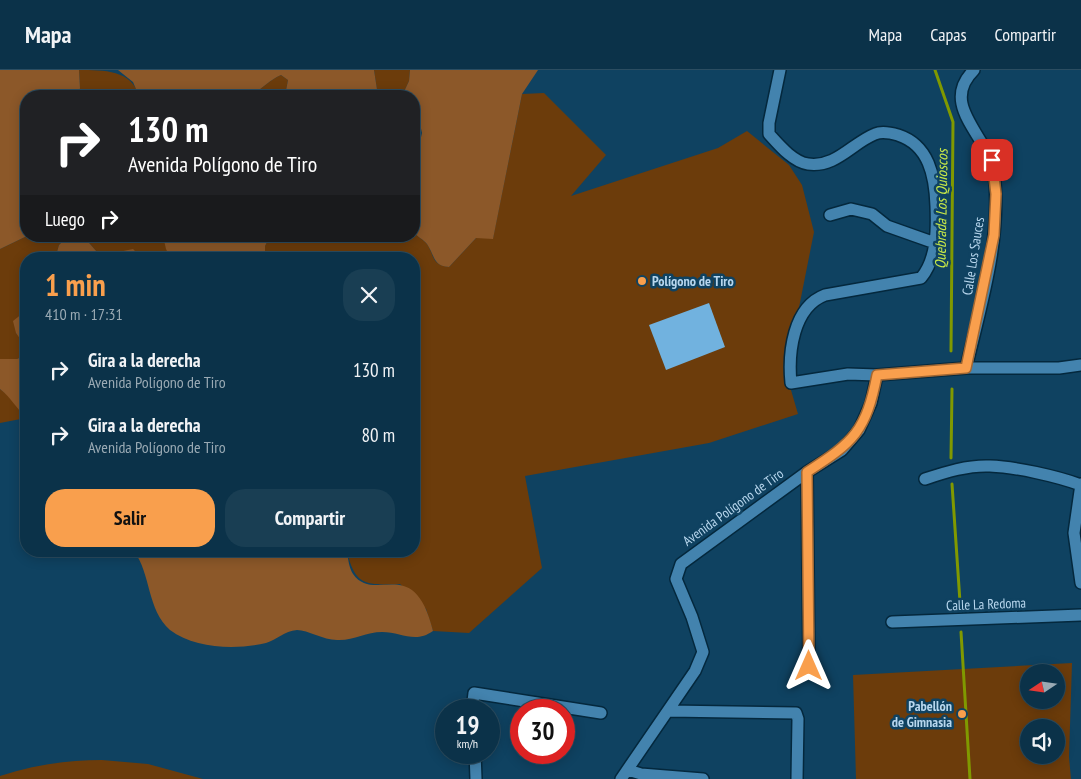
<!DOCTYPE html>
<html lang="es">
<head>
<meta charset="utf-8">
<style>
  :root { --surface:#0b3249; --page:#193e53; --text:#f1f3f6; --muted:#9aaab4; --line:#2b4d61; --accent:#f99f4d }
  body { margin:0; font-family:"PT Sans Narrow",sans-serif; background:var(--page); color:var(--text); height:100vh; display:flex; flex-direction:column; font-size:19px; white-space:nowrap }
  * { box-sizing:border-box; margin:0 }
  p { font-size:16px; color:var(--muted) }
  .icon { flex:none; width:28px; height:28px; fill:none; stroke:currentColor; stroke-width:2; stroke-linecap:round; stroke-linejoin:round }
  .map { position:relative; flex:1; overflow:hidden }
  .panel { position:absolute; left:20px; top:182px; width:400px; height:305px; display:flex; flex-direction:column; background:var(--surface); border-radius:20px; box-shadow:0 2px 12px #0003,0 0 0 1px var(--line) }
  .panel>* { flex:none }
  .hud { position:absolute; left:20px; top:20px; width:400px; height:152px; border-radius:20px; box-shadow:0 2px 12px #0003,0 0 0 1px var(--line); background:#202124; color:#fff; overflow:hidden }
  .needle { width:32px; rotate:257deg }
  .buttons { position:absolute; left:1020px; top:594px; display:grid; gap:10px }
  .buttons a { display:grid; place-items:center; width:45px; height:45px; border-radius:50%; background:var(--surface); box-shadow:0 2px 12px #0003,0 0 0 1px var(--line); font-size:25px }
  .speed { position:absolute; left:435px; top:629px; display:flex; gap:10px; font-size:25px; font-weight:700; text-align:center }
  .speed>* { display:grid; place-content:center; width:65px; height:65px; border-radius:50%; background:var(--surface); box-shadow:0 2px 12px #0003,0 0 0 1px var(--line); line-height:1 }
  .speed small { font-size:12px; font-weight:400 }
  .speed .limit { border:8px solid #d22; background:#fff; color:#111 }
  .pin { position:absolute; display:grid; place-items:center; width:42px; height:42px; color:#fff; margin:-21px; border-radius:10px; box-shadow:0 2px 8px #0006 }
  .me { position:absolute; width:55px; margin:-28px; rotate:0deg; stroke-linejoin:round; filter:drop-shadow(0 0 4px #0008) }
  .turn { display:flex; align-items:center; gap:18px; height:105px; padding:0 25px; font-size:22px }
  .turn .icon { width:65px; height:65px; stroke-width:2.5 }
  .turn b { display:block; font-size:35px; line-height:42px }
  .then { display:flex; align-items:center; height:48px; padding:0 25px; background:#0003; gap:10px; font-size:19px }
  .round { display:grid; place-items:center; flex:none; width:52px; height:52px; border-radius:20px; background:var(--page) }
  .overview { display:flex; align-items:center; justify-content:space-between; height:85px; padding:0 25px }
  h1 { font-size:30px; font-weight:700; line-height:38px; color:var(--accent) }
  .cta { display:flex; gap:10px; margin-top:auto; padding:10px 25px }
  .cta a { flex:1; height:58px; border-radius:20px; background:var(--accent); color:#111; font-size:20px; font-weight:700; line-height:58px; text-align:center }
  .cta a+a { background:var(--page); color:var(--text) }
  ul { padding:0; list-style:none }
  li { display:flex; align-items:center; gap:15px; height:65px; padding:0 25px }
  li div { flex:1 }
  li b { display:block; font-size:19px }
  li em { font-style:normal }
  header { display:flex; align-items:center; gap:30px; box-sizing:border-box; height:70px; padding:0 25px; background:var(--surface); border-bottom:1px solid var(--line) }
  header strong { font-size:24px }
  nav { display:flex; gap:28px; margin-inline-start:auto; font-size:18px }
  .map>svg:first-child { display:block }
</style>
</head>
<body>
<header>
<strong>Mapa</strong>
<nav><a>Mapa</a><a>Capas</a><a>Compartir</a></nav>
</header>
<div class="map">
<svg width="1081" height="709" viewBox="0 0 1081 709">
  <rect width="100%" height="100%" fill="#0f4261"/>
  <path fill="#6c3c0b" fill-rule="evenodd" d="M79 0C104 0 132 0 139 26H78L80 18Z
    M374 0H410L409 11 402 26H378Z
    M281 5 288 10 285 26H250C261 20 269 10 281 5Z
    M544 23 606 85 571 126 718 78 747 61 789 95 802 115 814 162 786 303 798 344 709 373 525 406 542 498 469 563 433 561 426 539 400 514C367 515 355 517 347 481H414V189H265V176L270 166H414V163C418 167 424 170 427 174 435 186 431 195 449 197L476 168H493L522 24Z
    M414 49C425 60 419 69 418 83 417 98 422 107 414 122Z
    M27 166H68L59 175 55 189H26V244L23 243 16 263 25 272 26 285 17 289H0V179Z
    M83 166H163L171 189H143V187L121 181 109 184 97 182Z
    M0 319 13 329 26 348 0 353Z
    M1072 593 1069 687 1071 709H856L853 605ZM1029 602H1056V630H1029ZM1029 658H1056V685H1029Z
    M102 690 148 694 203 709H0V706C33 695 67 690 102 690Z"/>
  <path fill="#8c5829" d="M0 0H79L80 18 78 26H26L27 166 0 179Z
    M118 0H374L378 26H285L288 10 281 5C269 10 261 20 250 26H139L133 12Z
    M410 0H538L522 24 493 169 476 168 449 197C433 196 435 186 427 174 424 170 418 167 414 163V122L420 106 418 80 422 63 420 54 414 49V26H402L409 11Z
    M68 166H83L97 182 109 184 133 179 143 189H55L59 175Z
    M163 166H270L265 176V189H171L166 179Z
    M23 243 26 244V277L16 263 13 251Z
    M26 285V346C15 338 12 328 0 319V289H17Z
    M134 481H347C348 488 349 498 353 504 375 535 414 482 433 561 415 574 401 562 382 562 366 562 353 571 337 570 323 570 308 560 297 560 284 561 277 570 266 573 237 580 195 579 170 560 147 540 151 504 134 481Z"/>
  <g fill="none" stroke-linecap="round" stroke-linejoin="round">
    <path stroke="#809900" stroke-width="3" d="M935 0 953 52 951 281
      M951 388 952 319
      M952 414 960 532
      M961 562 970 709"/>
  </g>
  <path fill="#71b2df" d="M709 233 725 277 666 300 649 255Z"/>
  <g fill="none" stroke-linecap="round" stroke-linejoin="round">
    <g stroke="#04283d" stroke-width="14">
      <path id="minor" d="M780 0 769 53V64C779 75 793 92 808 94 836 98 852 73 875 64 882 61 891 63 898 65 929 75 935 106 936 136 937 159 937 189 921 208L825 225C793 237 788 283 791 313L848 304 877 305
        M830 145 851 139 872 144 887 156 935 173
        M966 298C981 235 1002 168 994 102 989 67 938 35 974 0
        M807 402 809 596
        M925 409C946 402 968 395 990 396 1016 397 1056 406 1081 415
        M1081 414 1074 463 1081 513
        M892 552 1081 545
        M472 640 474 623 601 643
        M669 641 796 643 798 649 797 709
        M475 682 476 709
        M628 700 641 704 703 709
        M621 709 695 601 703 582 692 547 676 509 681 494 807 402 842 380 859 360 871 333 877 305 966 298H1059L1081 295"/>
    </g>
    <use href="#minor" stroke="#4383ae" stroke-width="11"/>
  </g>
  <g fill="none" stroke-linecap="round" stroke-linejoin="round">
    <g stroke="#a26732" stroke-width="12">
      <path id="route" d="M809 596 807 402C854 372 866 361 877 305L966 298 994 165 996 124 992 90"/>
    </g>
    <use href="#route" stroke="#f99f4d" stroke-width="9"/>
  </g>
  <g fill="#f99f4d" stroke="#0f4261" stroke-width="2">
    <circle cx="642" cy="211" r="5"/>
    <circle cx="962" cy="644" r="5"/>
  </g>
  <g text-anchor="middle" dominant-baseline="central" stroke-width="5" stroke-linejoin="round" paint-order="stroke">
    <g font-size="14" fill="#b8d7ee" stroke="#0f4261">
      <text transform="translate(973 186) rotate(-81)">Calle Los Sauces</text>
      <text transform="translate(733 437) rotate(-36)">Avenida Polígono de Tiro</text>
      <text transform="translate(986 534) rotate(-2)">Calle La Redoma</text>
    </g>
    <g font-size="14" font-weight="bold" fill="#b8d7ee" stroke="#0f4261" text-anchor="start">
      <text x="652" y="211">Polígono de Tiro</text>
      <text x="952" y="636" text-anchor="end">Pabellón<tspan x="952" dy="16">de Gimnasia</tspan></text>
    </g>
    <g font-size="15" font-style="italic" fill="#c8e948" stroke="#0f4261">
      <text transform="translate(941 139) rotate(-89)">Quebrada Los Quioscos</text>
    </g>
  </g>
</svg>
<div class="buttons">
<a><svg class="needle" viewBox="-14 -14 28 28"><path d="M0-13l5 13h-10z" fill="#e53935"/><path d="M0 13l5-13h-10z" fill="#9aaab4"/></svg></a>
<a><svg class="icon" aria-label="sound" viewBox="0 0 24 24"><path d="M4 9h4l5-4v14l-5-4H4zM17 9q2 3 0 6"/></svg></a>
</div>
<div class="speed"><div>19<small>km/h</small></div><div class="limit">30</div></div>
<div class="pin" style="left:992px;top:90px;background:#d93025"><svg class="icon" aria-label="arrive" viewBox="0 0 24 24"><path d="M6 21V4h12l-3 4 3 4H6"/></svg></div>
<svg class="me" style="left:809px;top:596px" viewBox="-20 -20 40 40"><path d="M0-17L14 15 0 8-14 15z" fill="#f99f4d" stroke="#fff" stroke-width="4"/></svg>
<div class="hud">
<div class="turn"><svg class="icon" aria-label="right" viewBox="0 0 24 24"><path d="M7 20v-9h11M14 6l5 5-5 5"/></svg><div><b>130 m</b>Avenida Polígono de Tiro</div></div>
<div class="then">Luego<svg class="icon" aria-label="right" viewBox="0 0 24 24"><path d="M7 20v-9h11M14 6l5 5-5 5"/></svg></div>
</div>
<section class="panel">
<div class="overview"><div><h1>1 min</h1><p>410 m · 17:31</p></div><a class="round"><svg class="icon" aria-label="close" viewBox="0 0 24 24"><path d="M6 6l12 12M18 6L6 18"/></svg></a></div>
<ul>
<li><svg class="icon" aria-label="right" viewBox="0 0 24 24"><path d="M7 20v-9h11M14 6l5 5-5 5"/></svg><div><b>Gira a la derecha</b><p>Avenida Polígono de Tiro</p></div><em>130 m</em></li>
<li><svg class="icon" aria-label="right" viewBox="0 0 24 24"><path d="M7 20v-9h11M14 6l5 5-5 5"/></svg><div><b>Gira a la derecha</b><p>Avenida Polígono de Tiro</p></div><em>80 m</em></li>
</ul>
<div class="cta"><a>Salir</a><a>Compartir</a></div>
</section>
</div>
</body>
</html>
